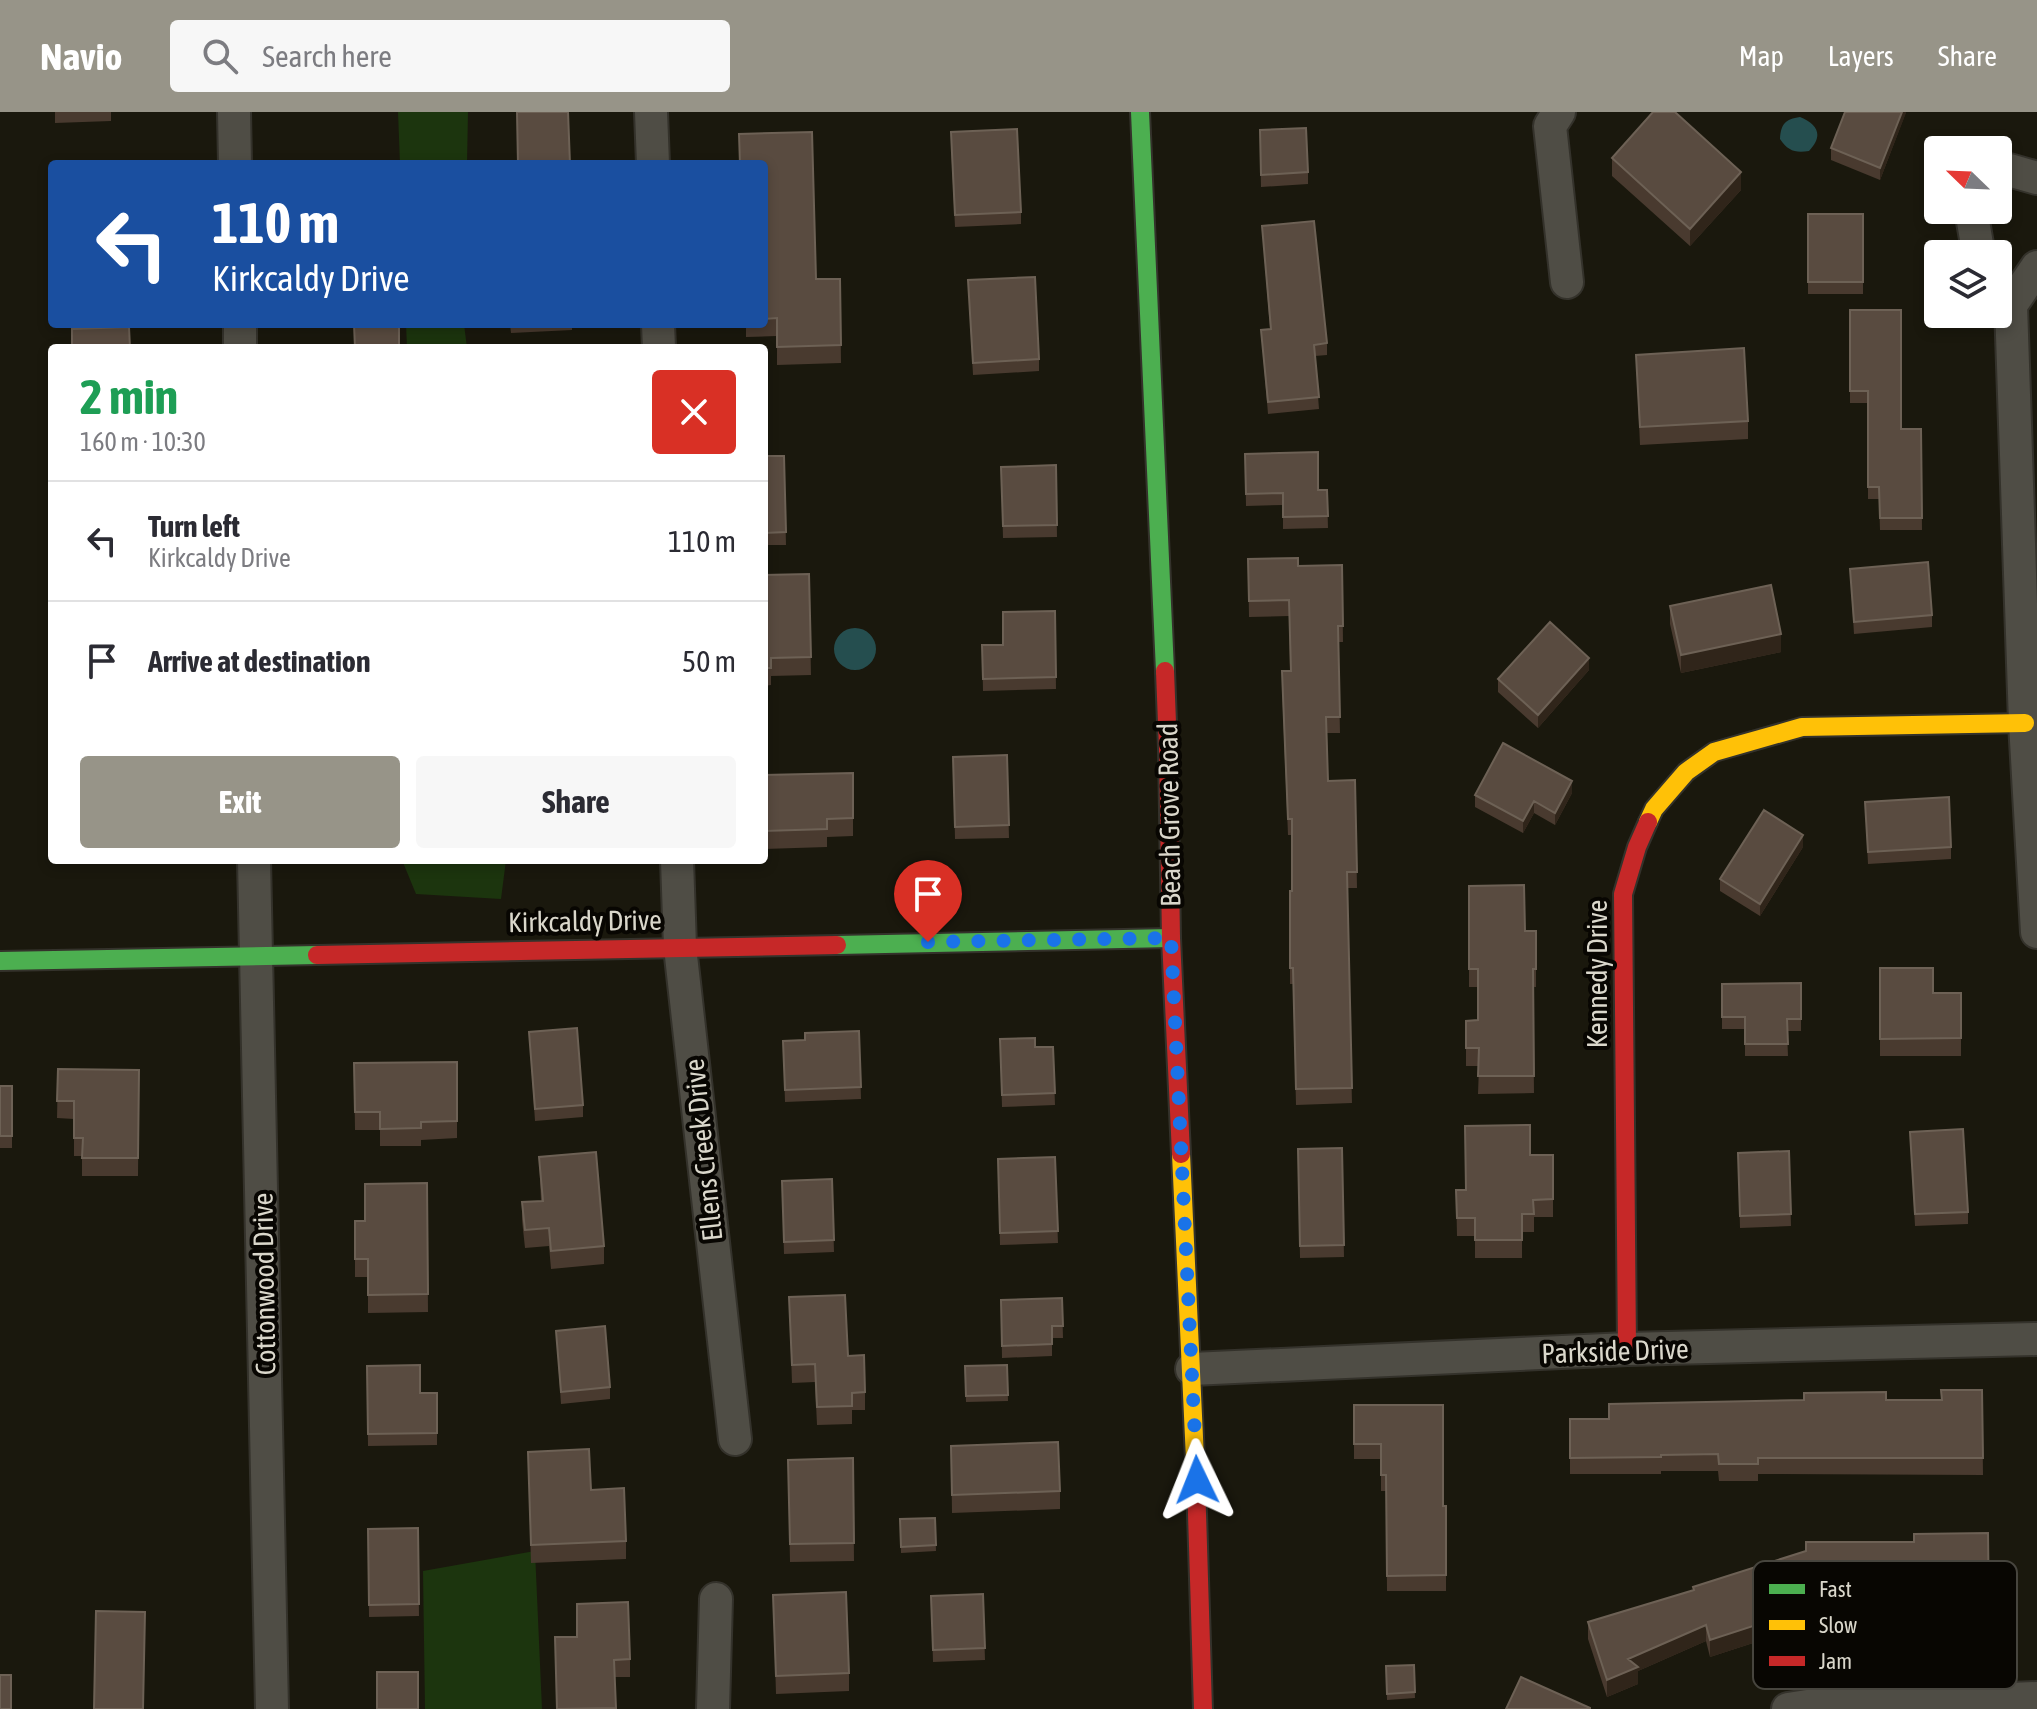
<!DOCTYPE html>
<html lang="en">
<head>
<meta charset="utf-8">
<style>
  :root { --surface:#fff; --page:#f7f7f7; --text:#2b2b33; --muted:#7c7c81; --line:#e1e1e2; --accent:#979488 }
  body { margin:0; font-family:"Asap Condensed",sans-serif; background:var(--page); color:var(--text); height:100vh; display:flex; flex-direction:column; font-size:30px; white-space:nowrap }
  * { box-sizing:border-box; margin:0 }
  p { font-size:26px; color:var(--muted) }
  .icon { flex:none; width:44px; height:44px; fill:none; stroke:currentColor; stroke-width:2; stroke-linecap:round; stroke-linejoin:round }
  .map { position:relative; flex:1; overflow:hidden }
  .sheet { position:absolute; left:48px; top:232px; width:720px; height:520px; display:flex; flex-direction:column; background:var(--surface); border-radius:8px; box-shadow:0 4px 12px #0003 }
  .sheet>* { flex:none }
  .hud { position:absolute; left:48px; top:48px; width:720px; height:168px; border-radius:8px; box-shadow:0 4px 12px #0003; background:#1a4fa0; color:#fff; overflow:hidden }
  .needle { width:52px; rotate:293deg }
  .fabs { position:absolute; left:1924px; top:24px; display:grid; gap:16px }
  .fabs a { display:grid; place-items:center; width:88px; height:88px; border-radius:8px; background:var(--surface); box-shadow:0 4px 12px #0003; font-size:40px }
  .pin { position:absolute; display:grid; place-items:center; width:68px; height:68px; color:#fff; margin:-82px -34px; border-radius:50% 50% 50% 0; rotate:-45deg; box-shadow:0 0 8px #0007 }
  .pin .icon { rotate:45deg }
  .me { position:absolute; width:88px; margin:-44px; rotate:358deg; stroke-linejoin:round; filter:drop-shadow(0 0 6px #0008) }
  .turn { display:flex; align-items:center; gap:28px; height:168px; padding:0 32px; font-size:36px }
  .turn .icon { width:104px; height:104px; stroke-width:2.5 }
  .turn b { display:block; font-size:56px; line-height:68px }
  .round { display:grid; place-items:center; flex:none; width:84px; height:84px; border-radius:8px; background:var(--page) }
  .head { display:flex; align-items:center; justify-content:space-between; height:136px; padding:0 32px }
  h1 { font-size:48px; font-weight:700; line-height:60px; color:#1e9e55 }
  .button { display:flex; gap:16px; margin-top:auto; padding:16px 32px }
  .button a { flex:1; height:92px; border-radius:8px; background:var(--accent); color:#fff; font-size:32px; font-weight:700; line-height:92px; text-align:center }
  .button a+a { background:var(--page); color:var(--text) }
  ul { padding:0; list-style:none }
  li { display:flex; align-items:center; gap:24px; height:120px; padding:0 32px; border-top:2px solid var(--line) }
  li div { flex:1 }
  li b { display:block; font-size:30px }
  li em { font-style:normal }
  header { display:flex; align-items:center; gap:48px; box-sizing:border-box; height:112px; padding:0 40px; background:var(--accent); color:#fff }
  header strong { font-size:38px }
  nav { display:flex; gap:44px; margin-inline-start:auto; font-size:28px }
  .search { width:560px; height:72px; background:var(--page); display:flex; align-items:center; gap:20px; box-sizing:border-box; padding:0 28px; border-radius:8px; color:var(--muted); font-size:30px }
  .map>svg:first-child { display:block }
</style>
</head>
<body>
<header>
<strong>Navio</strong>
<div class="search"><svg class="icon" aria-label="search" viewBox="0 0 24 24"><circle cx="10" cy="10" r="6"/><path d="M15 15l6 6"/></svg>Search here</div>
<nav><a>Map</a><a>Layers</a><a>Share</a></nav>
</header>
<div class="map">
<svg width="2037" height="1597" viewBox="0 0 2037 1597">
  <rect width="100%" height="100%" fill="#1a180d"/>
  <path fill="#1c350e" d="M398 0H468L467 52H400Z
    M406 212H464L467 236H407Z
    M402 748H506L501 787 416 782Z
    M535 1439 542 1597H425L423 1459Z"/>
  <path fill="#254e4f" d="M1800 5C1819 13 1823 24 1809 39 1795 41 1788 39 1780 27 1781 12 1785 7 1800 5Z
    M834 537a21 21 0 1 1 42 0a21 21 0 1 1-42 0Z"/>
  <g fill="none" stroke-linecap="round" stroke-linejoin="round">
    <g stroke="#34322b" stroke-width="36">
      <path id="street" d="M234 0 235 52
        M651 0 653 52
        M1559 0 1550 14 1567 170
        M1998 62 2009 58 2037 66
        M1971 98 1978 138 1981 142
        M1998 171 2011 193 2025 611 2037 820
        M2011 193 2037 155
        M240 212V236
        M658 212 659 236
        M254 748 272 1597
        M677 748 680 835 735 1327
        M1192 1257 1627 1237 2037 1227
        M713 1597 716 1487
        M1788 1597 1820 1592 1840 1594 2037 1586"/>
    </g>
    <g stroke="#34322b" stroke-width="22">
      <path id="fast" d="M1140 0 1165 559
        M837 833 1171 826
        M0 849 317 843"/>
    </g>
    <g stroke="#34322b" stroke-width="22">
      <path id="slow" d="M1648 710 1654 697 1686 660 1714 640 1802 615 2025 611
        M1181 1042 1196 1369"/>
    </g>
    <g stroke="#34322b" stroke-width="22">
      <path id="jam" d="M1165 559 1168 637 1171 826 1181 1042
        M317 843 837 833
        M1627 1237 1623 782 1637 735 1648 710
        M1196 1369 1203 1597"/>
    </g>
    <use href="#street" stroke="#4f4d45" stroke-width="32"/>
    <use href="#fast" stroke="#4caf50" stroke-width="18"/>
    <use href="#slow" stroke="#ffc107" stroke-width="18"/>
    <use href="#jam" stroke="#c62828" stroke-width="18"/>
  </g>
  <path fill="#493a2f" d="M55 0H111V9L55 11Z
    M1906 0 1880 68 1831 48V36Z
    M1260 30 1308 60V72L1261 75Z
    M951 33 1021 100V112L955 115Z
    M1612 46 1741 78 1690 134 1612 64Z
    M764 52 816 167H840L841 251 777 253V224L746 225V212H764Z
    M1808 102H1863V182H1808Z
    M1262 114 1327 231V243L1315 244 1319 297 1268 302 1261 218 1270 217Z
    M968 168 1039 247V259L973 263Z
    M1850 198 1901 317H1921L1922 418H1880L1879 387H1868V291H1850Z
    M510 212H572V218L511 221Z
    M1636 243 1748 309V327L1640 333Z
    M1245 342 1318 378H1327L1328 416 1283 417V393L1246 394Z
    M764 344H784L786 433H764Z
    M1056 353 1057 425 1003 426 1001 355Z
    M1248 447 1298 454 1342 453 1343 530H1338L1340 621H1327L1328 669 1355 668 1357 776H1347L1352 991 1296 993 1293 872H1290V779H1292V723H1288L1282 575V559H1290L1289 504 1249 505Z
    M1850 457 1932 503V515L1854 522Z
    M809 462 811 563 771 564V573L764 574V463Z
    M1670 494 1781 540 1681 561 1670 512Z
    M1055 499 1056 577 983 579 982 533H1003Z
    M1589 558 1538 616 1498 580V567Z
    M1007 643 1009 726 955 727 953 645Z
    M853 661V724L827 725V735L764 737V663Z
    M1572 681 1555 713 1534 701 1523 721 1475 695V683Z
    M1865 690 1951 735V747L1868 752Z
    M1803 735 1760 804 1720 779V767Z
    M1469 774 1525 819H1536V875H1533L1534 981 1478 982 1479 954H1466V909L1478 908V875H1469Z
    M1880 856 1933 881H1961V944H1880Z
    M1801 871V919H1787L1788 944H1745V917H1722V872Z
    M859 919 861 987 785 990 783 929 805 928Z
    M529 920 583 993V1005L535 1009Z
    M1000 927 1035 935H1053L1055 993 1002 995Z
    M354 951 457 1009V1026L421 1028V1034H380V1018H355Z
    M58 957 139 958 138 1064H82V1044H74V1007L57 1006Z
    M0 974H12V1036H0Z
    M1910 1020 1968 1100V1112L1915 1114Z
    M1342 1036 1344 1145 1300 1146 1298 1037Z
    M1789 1039 1791 1114 1740 1116 1738 1041Z
    M1530 1043H1553V1105H1534V1120H1522V1146H1475V1124H1457L1456 1078H1466Z
    M539 1045 604 1134V1152L551 1157 549 1134 525 1136 522 1108V1090L541 1089Z
    M1055 1045 1058 1131 1000 1133 998 1047Z
    M832 1067 834 1140 784 1142 782 1069Z
    M427 1071 428 1200 368 1201V1165H355V1109H365Z
    M789 1185 848 1244 865 1280V1298H852V1312L817 1313 815 1270 792 1271Z
    M1062 1186 1063 1226H1052V1244L1002 1246 1001 1188Z
    M556 1219 610 1275V1287L561 1292Z
    M1007 1253 1008 1289 966 1290 965 1254Z
    M367 1254 420 1281H437V1333L368 1334Z
    M1982 1278 1983 1363 1758 1362V1369H1719L1718 1359H1661V1362H1570V1307H1609L1886 1288H1941Z
    M1354 1293 1443 1394H1446V1479H1387L1386 1379H1381V1347H1354Z
    M951 1334 1060 1379V1397L952 1401Z
    M528 1340 591 1378 626 1429V1447L531 1451Z
    M853 1346 854 1449 790 1450 788 1348Z
    M935 1406 936 1439 901 1441 900 1407Z
    M418 1416 419 1504 369 1505 368 1417Z
    M1988 1421 1989 1518H1947V1495H1896V1508H1850V1518L1790 1519 1710 1545 1706 1529 1638 1559V1572L1607 1585 1588 1527V1510L1693 1478V1475L1914 1430Z
    M983 1482 985 1548 933 1550 931 1484Z
    M773 1483 849 1561V1579L776 1582Z
    M555 1543 630 1547V1565H615Z
    M1414 1553 1415 1586 1387 1588 1386 1554Z"/>
  <path fill="#30251a" d="M1902 0H1906V1L1880 68V56Z
    M1741 60V78L1690 134V117Z
    M1781 522V540L1681 561V543Z
    M1589 546V558L1538 616V603Z
    M1572 669V681L1555 713V701Z
    M1534 689V701L1523 721V709Z
    M1803 723V735L1760 804V792Z
    M1790 1502V1519L1710 1545V1528Z
    M1706 1513V1529L1638 1559V1572L1607 1585V1568L1628 1547Z"/>
  <path fill="#594b40" stroke="#6d6155" stroke-width="2" d="M517 0H568L570 52H518Z
    M1653 0H1675L1741 60 1690 117 1612 46Z
    M1845 0H1902L1880 56 1831 36Z
    M1306 16 1308 60 1261 63 1260 18Z
    M1017 17 1021 100 955 103 951 20Z
    M812 20 816 167H840L841 233 777 235V206L764 207V52H740L739 22Z
    M1808 102H1863V170H1808Z
    M1314 109 1327 231 1314 233 1319 285 1268 290 1261 218 1271 217 1262 114Z
    M1035 165 1039 247 973 251 968 168Z
    M1850 198H1901V317H1921L1922 406H1880L1879 375H1868V279H1850Z
    M354 212H399V236H355Z
    M129 215 130 236H72V217Z
    M1744 236 1748 309 1640 315 1636 243Z
    M1318 340V378H1327L1328 404 1283 405V381L1246 382 1245 342Z
    M764 344H784L786 420 764 421Z
    M1056 353 1057 413 1003 414 1001 355Z
    M1298 446V454L1342 453 1343 514H1338L1340 605H1326L1328 669 1355 668 1357 760H1347L1352 976 1296 977 1293 856H1290V779H1292V707H1288L1282 559H1291L1289 488 1249 489 1248 447Z
    M1928 450 1932 503 1854 510 1850 457Z
    M809 462 811 545 771 546V556H764V463Z
    M1771 473 1781 522 1681 543 1670 494Z
    M1055 499 1056 565 983 567 982 533H1003V500Z
    M1550 510 1589 546 1538 603 1498 567Z
    M1503 631 1572 669 1555 701 1534 689 1523 709 1475 683Z
    M1007 643 1009 713 955 715 953 645Z
    M853 661V706L827 707V717L764 719V663Z
    M1949 685 1951 735 1868 740 1865 690Z
    M1764 698 1803 723 1760 792 1720 767Z
    M1524 773 1525 819H1536V857H1533L1534 964H1478L1479 936H1466V909L1478 908V857H1469V774Z
    M1880 856H1933V881H1961V926L1880 927Z
    M1801 871V907H1787L1788 932H1745V905H1722V872Z
    M577 916 583 993 535 997 529 920Z
    M859 919 861 975 785 978 783 929 805 928V921Z
    M1035 926V935H1053L1055 981 1002 983 1000 927Z
    M457 950V1009L421 1010V1016L380 1017V1000H355L354 951Z
    M58 957 139 958 138 1046H82L83 1026H74V989H57Z
    M0 974H12V1024H0Z
    M1530 1013V1043H1553V1087L1533 1088 1534 1102H1522V1128H1475V1106H1457L1456 1078H1466L1465 1014Z
    M1963 1017 1968 1100 1915 1102 1910 1020Z
    M1342 1036 1344 1133 1300 1134 1298 1037Z
    M1789 1039 1791 1102 1740 1104 1738 1041Z
    M596 1040 604 1134 551 1139 549 1116 525 1118 522 1090 543 1089 539 1045Z
    M1055 1045 1058 1119 1000 1121 998 1047Z
    M832 1067 834 1128 784 1130 782 1069Z
    M427 1071 428 1182 368 1183V1147H355V1109H365V1072Z
    M845 1183 848 1244 864 1243 865 1280 852 1281V1294L817 1295 815 1252 792 1253 789 1185Z
    M1062 1186 1063 1214H1052V1232L1002 1234 1001 1188Z
    M605 1214 610 1275 561 1280 556 1219Z
    M420 1253V1281H437V1321L368 1322 367 1254Z
    M1007 1253 1008 1283 966 1284 965 1254Z
    M1941 1278H1982L1983 1346H1758V1352H1719L1718 1342 1661 1343V1345L1570 1346V1307H1609V1292L1804 1288V1281L1886 1280V1288H1942Z
    M1354 1293H1443V1394H1446V1463L1387 1464 1386 1363H1381V1332H1354Z
    M1058 1330 1060 1379 952 1383 951 1334Z
    M589 1337 591 1378 624 1376 626 1429 531 1433 528 1340Z
    M853 1346 854 1431 790 1432 788 1348Z
    M935 1406 936 1433 901 1435 900 1407Z
    M418 1416 419 1492 369 1493 368 1417Z
    M1988 1421 1989 1501H1947V1478H1896V1491H1850V1502H1790L1710 1528 1706 1513 1628 1547 1638 1555 1607 1568 1588 1510 1694 1478 1693 1475 1806 1439V1430H1914V1422Z
    M846 1480 849 1561 776 1564 773 1483Z
    M983 1482 985 1536 933 1538 931 1484Z
    M628 1490 630 1547 614 1548 616 1596 557 1597 555 1525H577V1492Z
    M96 1499 145 1500 143 1597H94Z
    M1414 1553 1415 1580 1387 1582 1386 1554Z
    M377 1560H418V1597H377Z
    M0 1563H11V1597H0Z
    M1521 1565 1590 1596V1597H1506Z"/>
  <g fill="none" stroke-linecap="round" stroke-linejoin="round">
    <path stroke="#1a73e8" stroke-width="14" stroke-dasharray="0 25.2" d="M928 830 1171 826 1197 1368"/>
  </g>
  <g text-anchor="middle" dominant-baseline="central" stroke-width="8" stroke-linejoin="round" paint-order="stroke">
    <g font-size="28" fill="#dad7cb" stroke="#080602">
      <text transform="translate(1169 703) rotate(-91)">Beach Grove Road</text>
      <text transform="translate(585 809) rotate(-1)">Kirkcaldy Drive</text>
      <text transform="translate(1597 862) rotate(-90)">Kennedy Drive</text>
      <text transform="translate(703 1038) rotate(-96)">Ellens Creek Drive</text>
      <text transform="translate(264 1172) rotate(-91)">Cottonwood Drive</text>
      <text transform="translate(1615 1239) rotate(-2)">Parkside Drive</text>
    </g>
  </g>
  <rect x="1753" y="1449" width="264" height="128" rx="12" fill="#080602" stroke="#47453e" stroke-width="2"/>
  <rect x="1769" y="1472" width="36" height="10" fill="#4caf50"/>
  <rect x="1769" y="1508" width="36" height="10" fill="#ffc107"/>
  <rect x="1769" y="1544" width="36" height="10" fill="#c62828"/>
  <g font-size="22" fill="#dad7cb">
    <text x="1819" y="1485">Fast</text>
    <text x="1819" y="1521">Slow</text>
    <text x="1819" y="1557">Jam</text>
  </g>
</svg>
<div class="fabs">
<a><svg class="needle" viewBox="-14 -14 28 28"><path d="M0-13l5 13h-10z" fill="#e53935"/><path d="M0 13l5-13h-10z" fill="#7c7c81"/></svg></a>
<a><svg class="icon" aria-label="layers" viewBox="0 0 24 24"><path d="M12 4l9 5-9 5-9-5zM3 14l9 5 9-5"/></svg></a>
</div>
<div class="pin" style="left:928px;top:830px;background:#d93025"><svg class="icon" aria-label="arrive" viewBox="0 0 24 24"><path d="M6 21V4h12l-3 4 3 4H6"/></svg></div>
<svg class="me" style="left:1197px;top:1368px" viewBox="-20 -20 40 40"><path d="M0-17L14 15 0 8-14 15z" fill="#1a73e8" stroke="#fff" stroke-width="4"/></svg>
<div class="hud">
<div class="turn"><svg class="icon" aria-label="left" viewBox="0 0 24 24"><path d="M17 20v-9H6M10 6l-5 5 5 5"/></svg><div><b>110 m</b>Kirkcaldy Drive</div></div>
</div>
<section class="sheet">
<div class="head"><div><h1>2 min</h1><p>160 m · 10:30</p></div><a class="round" style="background:#d93025;color:#fff"><svg class="icon" aria-label="close" viewBox="0 0 24 24"><path d="M6 6l12 12M18 6L6 18"/></svg></a></div>
<ul>
<li><svg class="icon" aria-label="left" viewBox="0 0 24 24"><path d="M17 20v-9H6M10 6l-5 5 5 5"/></svg><div><b>Turn left</b><p>Kirkcaldy Drive</p></div><em>110 m</em></li>
<li><svg class="icon" aria-label="arrive" viewBox="0 0 24 24"><path d="M6 21V4h12l-3 4 3 4H6"/></svg><div><b>Arrive at destination</b></div><em>50 m</em></li>
</ul>
<div class="button"><a>Exit</a><a>Share</a></div>
</section>
</div>
</body>
</html>
